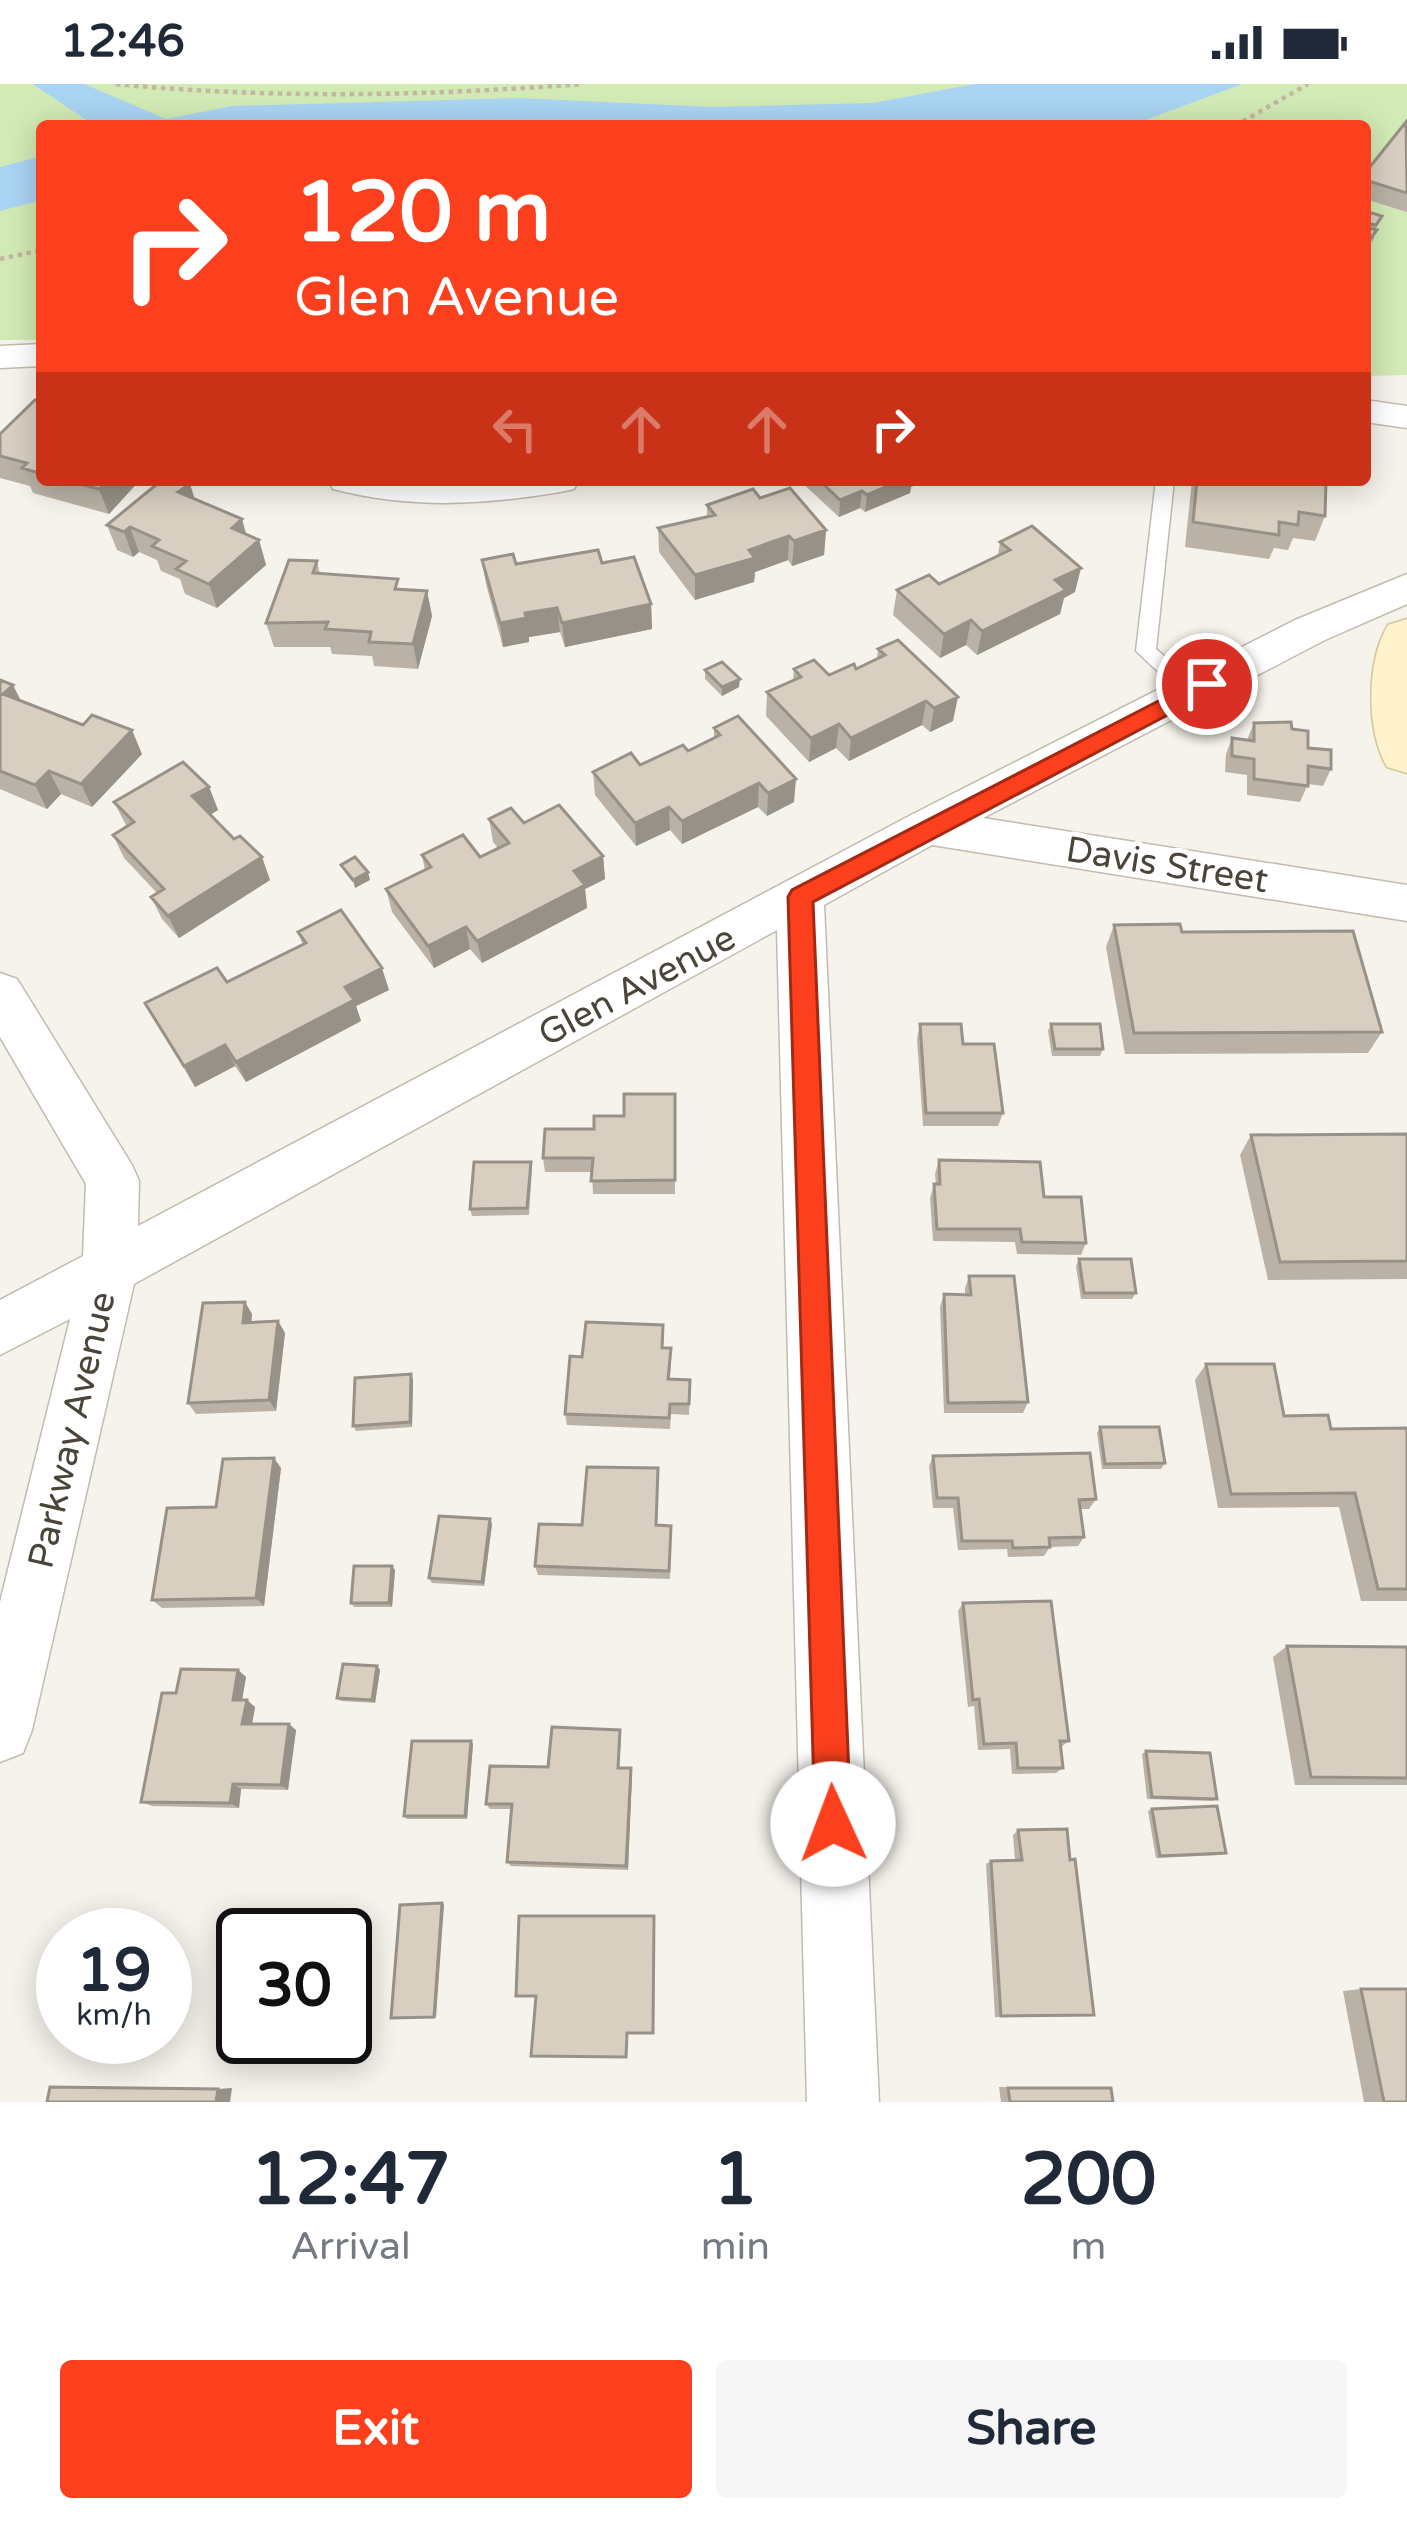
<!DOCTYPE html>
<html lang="en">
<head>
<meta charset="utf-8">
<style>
  :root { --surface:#fff; --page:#f6f6f7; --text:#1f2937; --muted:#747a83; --accent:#fc3f1d }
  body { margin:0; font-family:"Varela Round",sans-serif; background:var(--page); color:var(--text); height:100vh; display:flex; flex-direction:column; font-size:45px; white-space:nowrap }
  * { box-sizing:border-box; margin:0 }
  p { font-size:39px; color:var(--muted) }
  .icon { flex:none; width:66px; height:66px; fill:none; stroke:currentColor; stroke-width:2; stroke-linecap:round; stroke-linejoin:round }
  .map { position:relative; height:2018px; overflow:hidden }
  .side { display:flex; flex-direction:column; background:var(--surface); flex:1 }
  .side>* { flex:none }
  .top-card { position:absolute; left:36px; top:36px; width:1335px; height:366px; border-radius:12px; box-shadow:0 6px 30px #0003; background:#fc3f1d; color:#fff; overflow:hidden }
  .speed { position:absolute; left:36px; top:1824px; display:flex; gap:24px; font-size:60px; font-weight:700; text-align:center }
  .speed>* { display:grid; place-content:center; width:156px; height:156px; border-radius:50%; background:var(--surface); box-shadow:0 6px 30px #0003; line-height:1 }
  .speed small { font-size:30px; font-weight:400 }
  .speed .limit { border:6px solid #111; border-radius:18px; background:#fff; color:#111 }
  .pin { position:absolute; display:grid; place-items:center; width:102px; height:102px; color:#fff; margin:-51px; border:6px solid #fff; border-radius:50%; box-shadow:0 3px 12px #0007 }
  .me { position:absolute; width:132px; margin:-66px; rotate:358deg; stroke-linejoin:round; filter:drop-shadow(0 0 9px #0008) }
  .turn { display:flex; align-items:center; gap:42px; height:252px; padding:0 60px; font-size:54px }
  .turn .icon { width:156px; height:156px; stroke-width:2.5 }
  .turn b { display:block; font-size:84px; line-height:102px }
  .lanes { display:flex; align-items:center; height:114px; padding:0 60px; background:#0003; justify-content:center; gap:60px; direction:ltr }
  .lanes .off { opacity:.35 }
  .eta { display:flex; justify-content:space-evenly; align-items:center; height:204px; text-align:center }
  .eta b { font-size:72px; font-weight:700; line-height:84px }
  .primary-button { display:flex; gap:24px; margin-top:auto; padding:24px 60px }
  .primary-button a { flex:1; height:138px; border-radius:12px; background:var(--accent); color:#fff; font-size:48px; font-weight:700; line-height:138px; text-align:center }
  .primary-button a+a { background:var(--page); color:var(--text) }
  .status { display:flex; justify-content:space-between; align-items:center; height:84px; padding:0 60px; background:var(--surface); direction:ltr }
  .status svg { height:33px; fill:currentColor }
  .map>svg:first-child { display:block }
</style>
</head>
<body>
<div class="status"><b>12:46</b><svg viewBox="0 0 49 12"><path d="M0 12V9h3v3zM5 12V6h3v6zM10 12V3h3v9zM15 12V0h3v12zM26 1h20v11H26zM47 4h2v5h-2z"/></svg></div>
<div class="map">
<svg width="1407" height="2018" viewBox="0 0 1407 2018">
  <rect width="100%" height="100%" fill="#f6f3ec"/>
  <path fill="#d2eab5" d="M0 0H1407V291L1365 292V42H42V256H0Z"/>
  <path fill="#a9d4f2" d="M33 0H84L166 35 232 22 520 14 711 23 873 19 975 0H1242L1130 42H95Z
    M42 72V116L0 127V83Z"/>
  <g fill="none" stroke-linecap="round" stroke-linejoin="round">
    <g stroke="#c2bbae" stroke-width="3">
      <path id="service" d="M1156 396H1174L1156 565 1198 602 1201 607 1191 614 1184 612 1136 567Z"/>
    </g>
    <g stroke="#c2bbae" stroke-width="3">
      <path id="minor" d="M42 260V282L0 284V262Z
        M1365 316 1407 322V344L1365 338Z
        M328 396H579L574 405 560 408C483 421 410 425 333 405Z
        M1407 490V520L1325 556 983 734 1407 801V837L932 761 824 821 879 2018H807L777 846 134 1200 32 1646 23 1669 0 1678V1518L70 1235 0 1271V1216L83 1172 86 1100 0 953V889L17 895 132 1081 139 1097 138 1142 911 731 1295 536Z"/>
    </g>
    <g stroke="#d6c79b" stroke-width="3">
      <path id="secondary" d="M1407 535V689L1387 683C1366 647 1366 577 1388 541Z"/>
    </g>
    <path stroke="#c4b79f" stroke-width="4.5" stroke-dasharray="4.5 4.5" stroke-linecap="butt" d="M116 0C272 15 427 12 583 0
      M1235 42 1308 0
      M0 175 42 166"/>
    <use href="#service" fill="#fff" fill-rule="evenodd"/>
    <use href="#minor" fill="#fff" fill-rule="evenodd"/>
    <use href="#secondary" fill="#fff3cd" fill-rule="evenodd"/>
  </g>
  <path fill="#bab2a6" d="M1407 39V128L1365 115V89Z
    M1365 127 1382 132 1375 146 1374 155 1368 163 1365 162Z
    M42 318V396H140L109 430 33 409 30 402 0 394V350Z
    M799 396H926L911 403 910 409 865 428 860 424 839 433Z
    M1192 396H1326L1325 432 1315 457 1293 454 1288 466 1274 464 1269 475 1185 463Z
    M760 414 826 446 824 471 792 482 788 476 755 488 754 498 695 516 659 468 658 444 707 433V421Z
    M195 415 246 451 259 456 266 481 217 524 185 510 180 495 161 487 157 476 139 468 133 473 117 466 107 441Z
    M1000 458 1075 508 1064 514 1060 530 977 571 966 561 940 574 893 531 897 506 939 500 998 471Z
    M482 476 516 480 602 479 651 520 652 545 565 563 560 548 529 553V558L503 563 486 500Z
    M317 477 320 490 400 506 427 507 432 532 418 585 374 582 372 572 332 570 330 563H274L266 539Z
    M878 565 953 637 930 648 922 641 849 677 836 664 809 678 766 632 767 608 793 596 794 585 829 591 856 585 877 575Z
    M705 586 739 603 722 612 705 595Z
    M0 596 20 616 142 670 92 723 61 710 47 725 0 705Z
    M1254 639 1292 645 1331 685 1323 702 1308 700 1300 718 1247 711V691L1225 688 1226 670 1232 654 1247 656Z
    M714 644 794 718 767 732 758 723 682 760 670 746 636 762 595 711 593 688 640 681 688 667 714 655Z
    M209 703 218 726 210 731 270 796 179 854 162 835 151 813 157 809 124 774 113 751 127 743 114 718Z
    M489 735 524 739 603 772 605 795 585 805 587 824 482 879 470 865 434 884 392 828 386 805 425 786 422 771 480 773 498 764 493 758Z
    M1114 841 1182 848 1382 948 1368 969 1125 970 1106 863Z
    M298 848 389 906 356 922 361 937 246 998 235 982 195 1003 145 919 227 898 303 861Z
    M920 940 963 960 1003 1029 998 1042H923L917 955Z
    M1051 940 1103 965 1100 972H1052L1048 947Z
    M675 1010V1110H593L592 1088H545L543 1074 594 1045Z
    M1407 1050V1195L1268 1196 1240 1071 1251 1051Z
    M939 1076 1044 1113 1086 1159 1081 1171 1017 1170 1015 1158 933 1157 930 1114 934 1100H936L935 1090Z
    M532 1085 529 1131 472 1132 470 1125Z
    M1079 1175 1136 1209 1132 1215H1081L1076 1182Z
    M969 1192 1028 1318 1023 1329H944L940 1223 944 1210 965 1211V1204Z
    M252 1230 251 1239 278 1237 285 1249 276 1327 196 1330 188 1319Z
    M664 1253 663 1264 671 1276 670 1295 690 1296 689 1331 671 1330 670 1345 567 1341 565 1330 582 1273Z
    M1206 1280 1284 1332 1331 1345 1407 1344V1517H1361L1339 1423 1218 1424 1195 1296Z
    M413 1296 412 1343 356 1347 353 1342Z
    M1100 1343 1165 1379 1161 1385H1102L1097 1349Z
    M933 1372 1096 1415 1089 1425H1081L1084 1453 1078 1462 1050 1463 1044 1472 1008 1473 1007 1465 958 1466 953 1424H933L929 1382Z
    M281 1384 264 1522 162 1524 152 1516Z
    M658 1384 657 1441 671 1442 670 1495 538 1491 535 1482 582 1441Z
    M490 1435 492 1440 484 1502 432 1499 429 1494Z
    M395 1486 392 1523H354L351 1519Z
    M963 1519 1069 1657 1061 1663 1063 1684 1056 1689 1012 1690 1010 1665 978 1666 974 1622 968 1623 958 1527Z
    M1287 1562 1407 1563V1701H1295L1273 1573Z
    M377 1582 380 1586 375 1619 341 1617 337 1614Z
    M238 1586 246 1593 242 1616 255 1623 252 1640 296 1646 288 1706 241 1705 239 1724 152 1722 141 1718 176 1609Z
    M621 1652 619 1684H631L632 1690 628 1786 511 1782 507 1778 511 1725H490L486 1720 548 1683Z
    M471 1657 473 1660 467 1735H407L404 1732Z
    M1146 1667 1217 1715 1212 1717 1147 1715 1142 1670Z
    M1152 1725 1226 1769 1221 1771 1156 1774 1148 1727Z
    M1018 1746 1070 1776 1086 1932 995 1933 986 1780 991 1777 1015 1776 1013 1751Z
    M1361 1905 1407 2018H1364L1343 1907Z
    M999 2003 1099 2004 1113 2018H1001Z"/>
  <path fill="#979187" d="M108 396H140L109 430 99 405Z
    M902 396H926L911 403 910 409 865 428 867 411Z
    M190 400 198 425 178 408Z
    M862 407 860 424 839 433 840 416Z
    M242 435 249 460 232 444Z
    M130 443 139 468 133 473 124 448Z
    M826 446 824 471 792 482 794 457Z
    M789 452 788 476 755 488 754 498 695 516V491L749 466Z
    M259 456 266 481 217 524 209 500Z
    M1081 484 1075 508 1064 514 1060 530 977 571 982 547 1055 496Z
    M427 507 432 532 418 585 413 560Z
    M651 520 652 545 565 563 562 539Z
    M557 524 560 548 529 553V558L503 563 500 539 525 529Z
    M971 536 966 561 940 574 944 550Z
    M740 595 739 603 722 612V603Z
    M13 601 25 625 3 610Z
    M958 613 953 637 930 648 934 624Z
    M926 617 922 641 849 677 851 654Z
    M839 640 836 664 809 678 811 654Z
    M132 646 142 670 92 723 81 700Z
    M49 687 61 710 47 725 35 701Z
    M796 695 794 718 767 732 768 709Z
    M759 699 758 723 682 760V737Z
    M209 703 218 726 201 736 192 712Z
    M669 723 670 746 636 762 635 739Z
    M603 772 605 795 585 805 587 824 482 879 477 857 574 787Z
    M262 773 270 796 179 854 168 832Z
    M368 788 370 796 355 804 353 796Z
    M466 843 470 865 434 884 428 862Z
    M382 884 389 906 356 922 361 937 246 998 236 978 345 903Z
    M225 961 235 982 195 1003 184 982Z
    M245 1218 252 1230 250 1251 243 1239Z
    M278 1237 285 1249 276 1327 269 1316Z
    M411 1290 413 1296 412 1343 410 1338Z
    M274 1374 281 1384 264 1522 256 1514Z
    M490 1435 492 1440 484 1502 482 1498Z
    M392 1482 395 1486 392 1523 389 1519Z
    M377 1582 380 1586 375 1619 372 1616Z
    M238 1586 246 1593 241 1622 233 1616Z
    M247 1616 255 1623 251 1646 242 1640Z
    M289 1640 296 1646 288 1706 281 1701Z
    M471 1657 473 1660 467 1735 465 1732Z
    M631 1684 632 1690 628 1786 626 1782Z
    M233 1700 241 1705 239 1724 230 1719Z
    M442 1819 444 1821 436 1933H434Z
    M346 1905 349 1906 346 1967H342L343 1953H345Z
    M232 2004 230 2018H216L218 2005Z"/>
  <path fill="#d8cfc1" stroke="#979187" stroke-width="3" d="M1406 38 1407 109 1365 96V89Z
    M1365 127 1382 132 1376 141 1365 139Z
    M1365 143 1377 146 1371 154 1365 152Z
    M35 316 42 318V390L22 384 27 379 0 372V350Z
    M65 396H108L99 405Z
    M162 396H181L190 400 178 408 242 435 232 444 259 456 209 500 176 485 186 477 152 462 159 456 130 443 124 448 107 441Z
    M819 396H902L867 411 862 407 840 416Z
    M1197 396H1326L1325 432 1299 428 1298 441 1279 438V451L1193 438Z
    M790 404 826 446 794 457 789 452 749 466 755 474 695 491 658 444 715 431 707 421 753 405 760 414Z
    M1032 442 1081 484 1055 496 1066 506 982 547 971 536 944 550 897 506 929 491 939 500 1010 466 1000 458Z
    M598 466 602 479 634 473 651 520 562 539 557 524 525 529 526 534 500 539 482 476 513 470 516 480Z
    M289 476 317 477 313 489 398 495 395 505 427 507 413 560 369 558 371 548 325 545 328 538 266 539Z
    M898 556 958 613 934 624 926 617 851 654 839 640 811 654 767 608 801 593 794 585 814 576 829 591 854 580 856 585 885 571 878 565Z
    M722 578 740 595 722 603 705 586Z
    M0 596 13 601 3 610 83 641 92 631 132 646 81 700 49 687 35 701 0 687Z
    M738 632 796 695 768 709 759 699 682 737 669 723 635 739 593 688 631 669 640 681 683 661 688 667 720 651 714 644Z
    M1291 638 1292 645 1308 647V664L1331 666V685L1308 682V702L1254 695V675L1232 672V654L1254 657V639Z
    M183 678 209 703 192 712 234 755 240 752 262 773 168 832 151 813 164 805 113 751 134 738 114 718Z
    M559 721 603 772 574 787 585 801 477 857 466 843 428 862 386 805 431 783 422 771 463 751 480 773 509 759 489 735 511 724 524 739Z
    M355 773 368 788 353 796 341 781Z
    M341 826 382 884 345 903 354 916 236 978 225 961 184 982 145 919 217 884 227 898 306 859 298 848Z
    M1180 840 1182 848 1353 847 1382 948 1134 949 1114 841Z
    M920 940H961L963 960H994L1003 1029H926Z
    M1051 940H1100L1103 965H1055Z
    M624 1010H675V1096L591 1097 593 1074H543L545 1045H594V1032H624Z
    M1407 1050V1177L1280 1178 1251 1051Z
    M939 1076 1040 1078 1044 1113H1081L1086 1159 1022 1158 1020 1145H937L934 1100H940Z
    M474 1078H531L527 1124 470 1125Z
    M1079 1175H1131L1136 1209H1084Z
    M969 1192H1014L1028 1318 948 1319 944 1210 971 1211Z
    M245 1218 243 1239 278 1237 269 1316 188 1319 203 1219Z
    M586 1238 663 1241 662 1264H671L668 1295 690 1296 689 1320H670L669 1334 565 1330 570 1272 582 1273Z
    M1206 1280H1274L1284 1332 1328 1331 1331 1345 1407 1344V1505H1378L1355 1409 1231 1410Z
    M411 1290 410 1338 353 1342 355 1294Z
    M1100 1343H1159L1165 1379 1105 1380Z
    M1090 1369 1096 1415 1079 1416 1084 1453 1049 1454 1050 1463 1013 1464 1012 1457H962L958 1414H937L933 1372Z
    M274 1374 256 1514 152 1516 167 1424 216 1423 223 1375Z
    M587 1383 658 1384 656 1441 671 1442 669 1487 535 1482 539 1440 582 1441Z
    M439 1432 490 1435 482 1498 429 1494Z
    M354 1482H392L389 1519H351Z
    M1051 1517 1069 1657H1060L1063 1684H1018L1016 1659 984 1660 979 1615 973 1616 963 1519Z
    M1287 1562 1407 1563V1694L1311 1693Z
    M343 1580 377 1582 372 1616 337 1614Z
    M181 1585 238 1586 233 1616H247L242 1640H289L281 1701 233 1700 230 1719 141 1718 162 1609H176Z
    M552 1643 620 1646 618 1684H631L626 1782 507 1778 512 1720H486L490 1682 548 1683Z
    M412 1657H471L465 1732H404Z
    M1146 1667 1210 1669 1217 1715 1152 1713Z
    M1217 1722 1226 1769 1160 1772 1152 1725Z
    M1067 1745 1070 1776 1075 1775 1094 1931 1001 1932 991 1777 1022 1776 1018 1746Z
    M442 1819 434 1933 391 1934 400 1821Z
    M519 1832H654L653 1949H627L626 1973 531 1972 536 1912H516Z
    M1361 1905H1407V2018H1384Z
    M300 1953H343L342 1967 299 1969Z
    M50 2003 218 2005 216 2018H47Z
    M1008 2004H1111L1113 2018H1010Z"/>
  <path fill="#fc3f1d" stroke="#a42913" stroke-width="3" d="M1207 592 1218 600 1215 606 813 818 851 1740 846 1752 833 1758 821 1752 815 1740 788 813 792 806Z"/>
  <g text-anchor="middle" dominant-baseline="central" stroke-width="10" stroke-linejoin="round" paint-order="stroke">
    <g font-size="36" fill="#4b4439" stroke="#fff">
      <text transform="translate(1167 781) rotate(9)">Davis Street</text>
      <text transform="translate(637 902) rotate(-28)">Glen Avenue</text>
      <text transform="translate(72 1346) rotate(-77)">Parkway Avenue</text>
    </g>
  </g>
</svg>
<div class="speed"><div>19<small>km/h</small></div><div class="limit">30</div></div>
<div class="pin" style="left:1207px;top:600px;background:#d93025"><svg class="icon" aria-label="arrive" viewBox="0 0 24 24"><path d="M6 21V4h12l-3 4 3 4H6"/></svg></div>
<svg class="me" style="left:833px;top:1740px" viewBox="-20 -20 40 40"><circle r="19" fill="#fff"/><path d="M0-13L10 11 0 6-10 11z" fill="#fc3f1d"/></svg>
<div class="top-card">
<div class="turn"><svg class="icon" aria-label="right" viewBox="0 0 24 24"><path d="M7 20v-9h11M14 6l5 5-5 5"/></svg><div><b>120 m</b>Glen Avenue</div></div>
<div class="lanes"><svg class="icon off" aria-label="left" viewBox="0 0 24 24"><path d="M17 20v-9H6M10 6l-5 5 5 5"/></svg><svg class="icon off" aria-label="ahead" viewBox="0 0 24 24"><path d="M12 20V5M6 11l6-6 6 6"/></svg><svg class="icon off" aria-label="ahead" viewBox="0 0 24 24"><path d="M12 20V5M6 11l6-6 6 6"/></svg><svg class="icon" aria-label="right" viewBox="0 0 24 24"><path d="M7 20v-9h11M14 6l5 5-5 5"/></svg></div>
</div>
</div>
<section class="side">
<div class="eta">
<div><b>12:47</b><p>Arrival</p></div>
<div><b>1</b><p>min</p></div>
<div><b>200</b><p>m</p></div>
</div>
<div class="primary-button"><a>Exit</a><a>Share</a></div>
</section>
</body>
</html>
